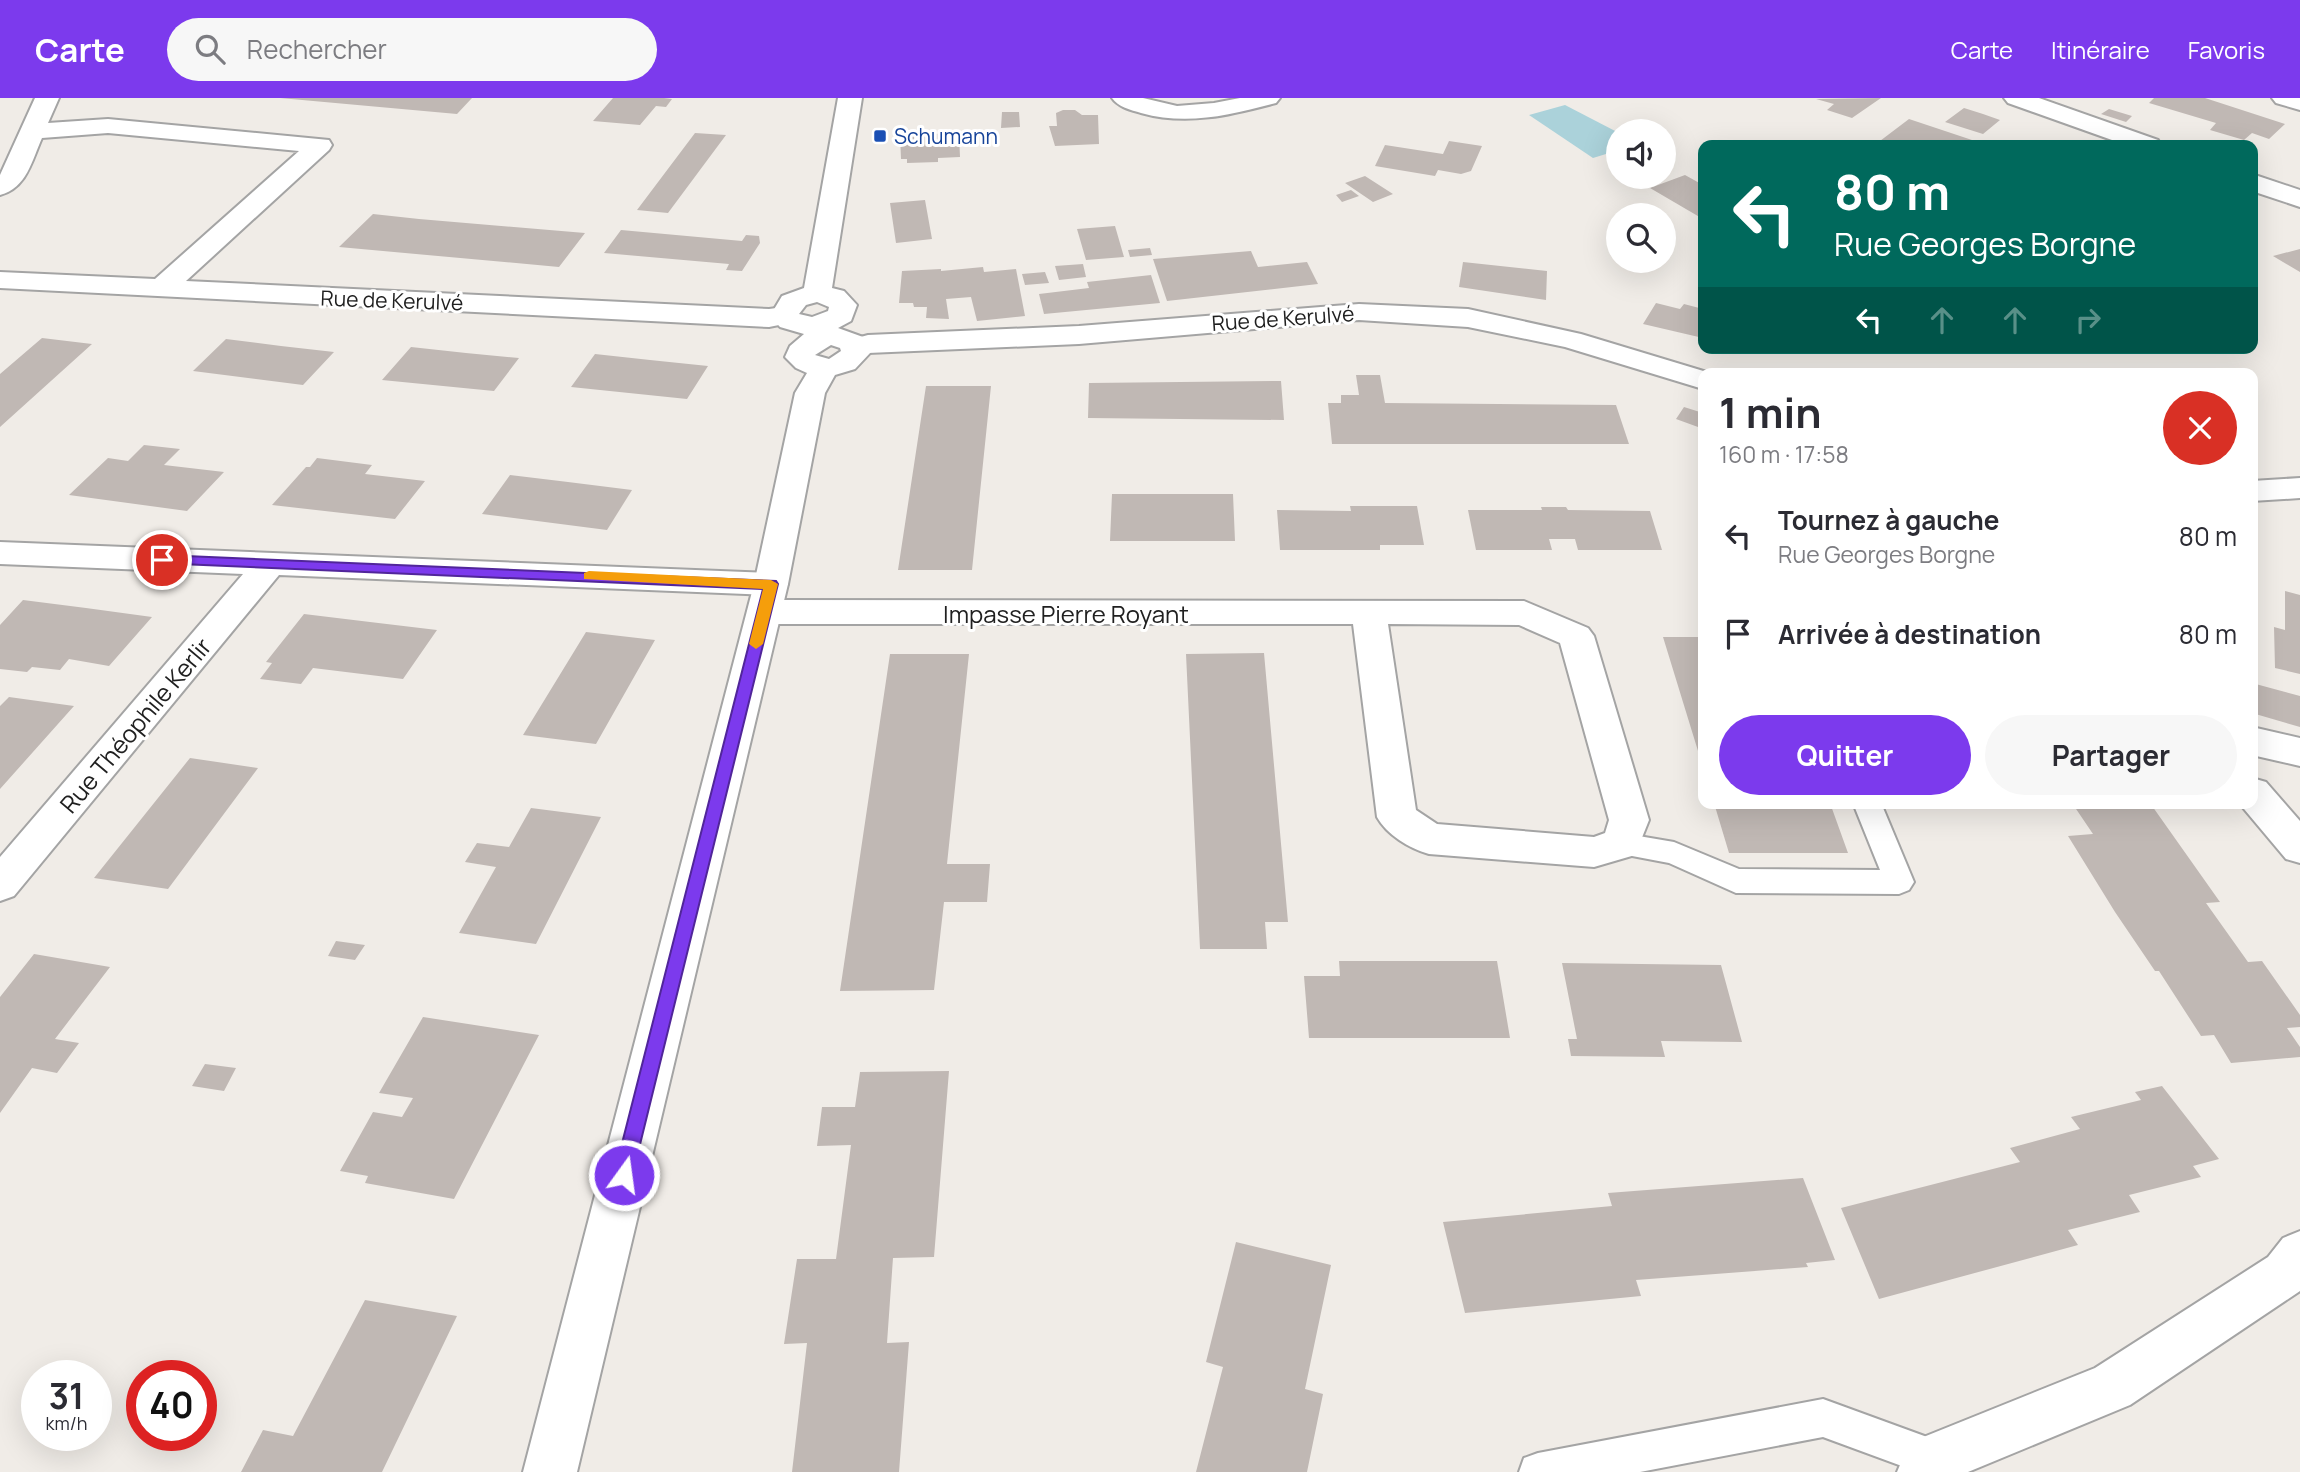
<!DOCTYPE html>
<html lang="fr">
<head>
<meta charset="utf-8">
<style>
  :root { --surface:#fff; --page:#f7f7f7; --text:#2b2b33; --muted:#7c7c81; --accent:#7c3aed }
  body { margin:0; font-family:Manrope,sans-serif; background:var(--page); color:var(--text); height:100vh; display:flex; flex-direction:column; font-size:26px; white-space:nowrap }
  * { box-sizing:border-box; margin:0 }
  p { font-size:23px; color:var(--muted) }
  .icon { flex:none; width:38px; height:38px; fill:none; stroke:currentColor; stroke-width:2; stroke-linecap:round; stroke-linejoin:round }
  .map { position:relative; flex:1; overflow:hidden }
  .sheet { position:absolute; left:1698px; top:270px; width:560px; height:441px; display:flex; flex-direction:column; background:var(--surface); border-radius:14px; box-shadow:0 7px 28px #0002 }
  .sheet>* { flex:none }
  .hud { position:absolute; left:1698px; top:42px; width:560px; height:214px; border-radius:14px; box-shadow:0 7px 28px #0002; background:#00695c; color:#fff; overflow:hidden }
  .fabs { position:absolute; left:1606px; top:21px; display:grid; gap:14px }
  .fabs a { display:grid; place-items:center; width:70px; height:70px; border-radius:50%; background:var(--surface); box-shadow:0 7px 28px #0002; font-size:35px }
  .speed { position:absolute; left:21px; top:1262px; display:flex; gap:14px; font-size:35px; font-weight:700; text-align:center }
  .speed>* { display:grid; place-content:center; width:91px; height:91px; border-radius:50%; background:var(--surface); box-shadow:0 7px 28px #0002; line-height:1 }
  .speed small { font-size:18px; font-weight:400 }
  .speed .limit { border:10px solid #d22; background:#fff; color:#111 }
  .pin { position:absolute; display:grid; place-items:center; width:60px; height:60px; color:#fff; margin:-30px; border:4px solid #fff; border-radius:50%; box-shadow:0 2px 7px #0007 }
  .me { position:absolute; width:77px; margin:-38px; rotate:14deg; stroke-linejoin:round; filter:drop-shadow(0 0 5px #0008) }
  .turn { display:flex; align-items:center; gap:24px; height:147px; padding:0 21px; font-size:32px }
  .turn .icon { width:91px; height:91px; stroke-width:2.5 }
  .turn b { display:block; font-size:49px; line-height:60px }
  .lanes { display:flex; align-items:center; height:66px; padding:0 21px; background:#0003; justify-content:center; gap:35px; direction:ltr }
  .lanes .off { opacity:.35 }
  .round { display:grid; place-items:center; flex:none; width:74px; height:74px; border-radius:37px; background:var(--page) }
  .head { display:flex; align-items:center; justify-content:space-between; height:119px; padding:0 21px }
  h1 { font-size:42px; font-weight:700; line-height:52px }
  .primary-button { display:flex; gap:14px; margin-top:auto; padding:14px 21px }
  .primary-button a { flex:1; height:80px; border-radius:42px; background:var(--accent); color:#fff; font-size:28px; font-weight:700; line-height:80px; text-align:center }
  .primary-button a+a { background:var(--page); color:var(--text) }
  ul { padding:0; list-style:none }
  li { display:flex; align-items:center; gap:21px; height:98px; padding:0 21px }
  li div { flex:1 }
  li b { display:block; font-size:26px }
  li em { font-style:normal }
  header { display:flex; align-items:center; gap:42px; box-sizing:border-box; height:98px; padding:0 35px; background:var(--accent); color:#fff }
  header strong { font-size:33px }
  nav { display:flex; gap:38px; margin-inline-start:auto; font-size:24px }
  .search { width:490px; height:63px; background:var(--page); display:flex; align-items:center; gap:18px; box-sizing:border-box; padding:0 24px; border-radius:38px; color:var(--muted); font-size:26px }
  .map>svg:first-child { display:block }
</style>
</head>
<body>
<header>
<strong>Carte</strong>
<div class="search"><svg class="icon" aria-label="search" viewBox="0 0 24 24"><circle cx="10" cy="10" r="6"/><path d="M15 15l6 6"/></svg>Rechercher</div>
<nav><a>Carte</a><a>Itinéraire</a><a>Favoris</a></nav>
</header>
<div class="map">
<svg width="2300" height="1374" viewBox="0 0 2300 1374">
  <rect width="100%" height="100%" fill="#f0ece7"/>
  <path fill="#abd2da" d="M1565 7 1619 35V52L1593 60 1529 17Z"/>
  <path fill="#c0b8b4" d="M280 0H472L457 16Z
    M613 0H664L672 1 666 9 656 8 640 27 593 23Z
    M1881 0 1852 20 1827 12 1834 6 1816 1Z
    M2154 0H2205L2285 26 2269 41 2252 35 2244 42 2210 32 2216 25 2149 5Z
    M1964 10 1983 16 2000 22 1983 36 1945 24Z
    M2109 11 2132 18 2126 24 2101 16Z
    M1063 12H1075L1082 17H1098L1099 46 1055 48 1049 28H1057L1056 15Z
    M1002 14H1019L1020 29 1001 30Z
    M1909 21 1987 47 1876 46Z
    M695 35 726 37 668 115 637 112Z
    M959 35 960 59 938 60V64L907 65V61H901L900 37Z
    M1449 43 1482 48 1471 73 1461 76 1438 72 1435 78 1375 68 1385 47 1443 56Z
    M1685 77 1703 87V121L1650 90Z
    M1365 78 1393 96 1373 104 1345 85Z
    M1351 92 1359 98 1342 104 1336 97Z
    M925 102 932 141 896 145 890 105Z
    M373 116 419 121 585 135 559 169 339 149Z
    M1115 128 1124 159 1086 162 1077 131Z
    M621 132 742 143 746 137 759 138 760 145 742 173 726 172 729 166 604 155Z
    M1150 150 1152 157 1130 159 1128 152Z
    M2300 151V174L2273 158Z
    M1251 153 1258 169 1307 164 1318 186 1167 203 1153 161Z
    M1463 164 1547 173 1546 202 1459 189Z
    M1083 166 1086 179 1059 182 1055 168Z
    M983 169 984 174 1016 171 1025 218 977 223 971 199 946 201 949 221 926 220 927 209H914L913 205H899L902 173 941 171V173Z
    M1045 174 1049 185 1025 187 1022 176Z
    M1151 177 1160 205 1044 216 1039 196 1089 190 1087 184Z
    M1656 205 1680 211 1684 206 1703 211V240L1643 226Z
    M42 240 92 246 0 329V276Z
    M226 241 281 248 334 254 303 287 193 273Z
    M411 249 466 255 519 260 494 293 382 282Z
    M595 256 650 262 708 268 687 301 571 289Z
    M1356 277H1380L1385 305 1616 307 1629 346H1332L1328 305H1341V297H1359Z
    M1281 283 1284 322 1088 320 1089 285Z
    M926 288H991L972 472H898Z
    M1684 309 1703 315V323L1698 329 1676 321Z
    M144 347 180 351 164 367 224 374 187 413 69 397 108 360 128 363Z
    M317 360 372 367 365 376 425 383 395 421 272 407 306 369H310Z
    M510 377 568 384 632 392 607 432 482 416Z
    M1112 396H1233L1235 443H1110Z
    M1350 408H1417L1424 447H1380V452H1280L1277 412 1351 413Z
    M1541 409H1566L1568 412 1650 413 1662 452H1578L1575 441H1549L1552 452H1476L1468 412H1542Z
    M2285 493 2300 497V576L2275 570 2274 529 2285 532Z
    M23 502 86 510 152 519 109 568 69 561 60 572 32 569 27 574 0 571V527Z
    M304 516 370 524 437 532 403 581 313 570 301 586 260 581 272 565 266 564Z
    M586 534 655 542 596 646 523 637Z
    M1663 539H1703V666H1702Z
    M1264 555 1288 824H1265L1267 851H1200L1186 556Z
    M890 556H969L947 766H990L987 804H944L934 892 840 893Z
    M2252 585 2300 598V629L2252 615Z
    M9 599 74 608 0 691V608Z
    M190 660 258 670 168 791 94 780Z
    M1714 705H1830L1848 755H1729Z
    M2072 705H2150L2220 804 2206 805 2248 864 2262 863 2300 917V929L2287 930 2300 949V959L2231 965 2214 937 2201 938 2159 873H2155L2115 814 2068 738 2093 736Z
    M531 710 601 719 536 846 459 835 496 769 465 764 477 745 509 749Z
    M336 843 365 847 355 862 328 858Z
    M34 856 110 869 55 941 79 945 57 975 32 970 0 1015V899Z
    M1339 863H1497L1510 940H1309L1304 878H1340Z
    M1562 865 1721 867 1742 944 1661 943 1665 959 1571 958 1568 941H1577Z
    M423 919 539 937 454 1101 365 1085 368 1078 340 1073 373 1014 402 1019 413 1000 379 995Z
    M205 966 236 970 224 993 192 988Z
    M949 973 934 1159 893 1160 887 1245 909 1244 899 1374H792L807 1245 784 1246 797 1161H836L851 1047 817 1048 822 1009H855L860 974Z
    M2162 988 2219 1061 2193 1068 2201 1079 2129 1097 2140 1114 2068 1132 2078 1147 1879 1201 1841 1110 2020 1064 2010 1050 2080 1031 2071 1019 2141 1002 2135 994Z
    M1803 1080 1835 1162 1806 1165 1808 1169 1636 1182 1641 1198 1465 1215 1443 1124 1612 1108 1608 1095Z
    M1236 1144 1331 1167 1305 1291 1323 1296 1307 1374H1196L1223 1269 1206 1264Z
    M365 1202 457 1218 382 1374H241L263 1332 293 1338Z"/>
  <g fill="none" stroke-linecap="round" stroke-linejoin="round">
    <g stroke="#a4a4a4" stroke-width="4">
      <path id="service" d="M1853 705H1881L1914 784 1909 792 1899 796 1736 795 1669 765 1611 754 1607 746 1611 738 1621 735 1674 744 1739 771 1880 772Z
        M1823 1301 1949 1347 1954 1361 1949 1374H1918L1823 1339 1640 1374H1519L1524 1360 1538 1355Z"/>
    </g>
    <g stroke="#a4a4a4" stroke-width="4">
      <path id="minor" d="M35 0H59L48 25 108 21 329 42 332 47 329 52 186 183 769 211 784 209 794 212 798 218 794 224 769 229 0 190V174L155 181 299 53 108 35 42 40C32 62 27 90 0 97V77Z
        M1112 0H1143L1177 8 1214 5 1240 0H1280L1276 5C1231 17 1187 28 1141 15 1131 12 1118 9 1112 0Z
        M2004 0H2039L2158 42 2161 47H2126L2008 5Z
        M2272 0H2300V12L2276 5Z
        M2252 76 2300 92V109L2252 93Z
        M1359 206 1468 211 1581 236 1710 275H1703V291L1565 249 1468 229 1359 222 1079 246 868 255 856 258 846 255 841 249 846 243 868 237 1079 228Z
        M2300 380V400L2252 403V383Z
        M0 444 771 475 783 478 788 486 783 494 771 497 279 477 14 798 0 803V759L243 476 0 466Z
        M764 502 1524 503 1588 530 1594 538 1649 722 1635 757 1594 769 1429 756C1409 750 1387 737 1377 719L1353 526H764L752 522 747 514 752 506ZM1388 526 1519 527 1560 545 1609 722 1605 735 1594 739 1437 726 1416 712Z
        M2252 629 2300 640V668L2252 657Z
        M2252 680 2266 684 2300 723V765L2286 761 2239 705H2252Z
        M2300 1133V1193L2130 1307 1968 1374H1897L1905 1355 1916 1342 2095 1270 2268 1159 2283 1140Z"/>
    </g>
    <g stroke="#a4a4a4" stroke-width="4">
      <path id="tertiary" d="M838 0H862L832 190 844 193 857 207 851 223 838 230 863 239 871 254 855 271 835 277 825 295 788 486 577 1374H523L754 486 795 295 807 275 796 270 785 259 790 248 804 236 780 229 770 218 782 198 804 190ZM817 204 829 209 828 213 812 219 799 216 806 207ZM831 247 840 250 841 253 829 261 815 257Z"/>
    </g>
    <use href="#service" fill="#fff" fill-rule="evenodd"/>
    <use href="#minor" fill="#fff" fill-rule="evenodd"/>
    <use href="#tertiary" fill="#fff" fill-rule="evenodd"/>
  </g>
  <path fill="#7c3aed" stroke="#51269a" stroke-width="2" d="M162 457 776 483 778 486 631 1083 624 1085 617 1083 614 1077 763 491 157 465 155 462Z"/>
  <path fill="#f59e0b" d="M589 473 771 482 778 486 763 546 756 551 749 546 763 491 584 481V475Z"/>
  <rect fill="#1a4fb4" stroke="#fff" stroke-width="2.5" x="873" y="31" width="14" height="14" rx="3.5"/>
  <g text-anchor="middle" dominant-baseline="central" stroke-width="6" stroke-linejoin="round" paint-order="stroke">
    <g font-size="21" fill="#164399" stroke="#fff" text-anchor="start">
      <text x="894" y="38">Schumann</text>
    </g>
    <g font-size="21" fill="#202020" stroke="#fff">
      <text transform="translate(392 202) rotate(2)">Rue de Kerulvé</text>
      <text transform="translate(1283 220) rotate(-4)">Rue de Kerulvé</text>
    </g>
    <g font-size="24" fill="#202020" stroke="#fff">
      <text x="1066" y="515">Impasse Pierre Royant</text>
      <text transform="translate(135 627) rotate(-50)">Rue Théophile Kerlir</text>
    </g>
  </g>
</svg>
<div class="fabs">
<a><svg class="icon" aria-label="sound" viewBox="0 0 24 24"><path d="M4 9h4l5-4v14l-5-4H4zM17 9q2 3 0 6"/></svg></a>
<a><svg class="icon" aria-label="search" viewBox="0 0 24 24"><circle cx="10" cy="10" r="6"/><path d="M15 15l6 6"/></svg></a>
</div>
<div class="speed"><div>31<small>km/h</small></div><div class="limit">40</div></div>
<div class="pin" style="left:162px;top:462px;background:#d93025"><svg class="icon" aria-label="arrive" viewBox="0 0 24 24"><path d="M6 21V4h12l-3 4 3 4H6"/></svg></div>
<svg class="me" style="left:624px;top:1077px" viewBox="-20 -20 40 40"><circle r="17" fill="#7c3aed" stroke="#fff" stroke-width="3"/><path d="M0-11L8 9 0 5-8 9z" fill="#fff"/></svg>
<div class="hud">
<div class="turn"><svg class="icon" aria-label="left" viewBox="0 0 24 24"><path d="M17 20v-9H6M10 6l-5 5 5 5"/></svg><div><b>80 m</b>Rue Georges Borgne</div></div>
<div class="lanes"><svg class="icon" aria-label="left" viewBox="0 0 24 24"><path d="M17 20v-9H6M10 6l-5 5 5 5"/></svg><svg class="icon off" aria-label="ahead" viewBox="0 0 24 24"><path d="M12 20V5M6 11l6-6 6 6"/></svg><svg class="icon off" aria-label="ahead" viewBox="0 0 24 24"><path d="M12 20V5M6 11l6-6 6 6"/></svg><svg class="icon off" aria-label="right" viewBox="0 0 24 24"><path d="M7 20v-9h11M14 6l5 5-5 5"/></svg></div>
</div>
<section class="sheet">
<div class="head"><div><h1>1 min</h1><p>160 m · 17:58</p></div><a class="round" style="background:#d93025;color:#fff"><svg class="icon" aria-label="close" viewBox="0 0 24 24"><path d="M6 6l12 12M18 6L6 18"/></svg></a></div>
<ul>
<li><svg class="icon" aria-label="left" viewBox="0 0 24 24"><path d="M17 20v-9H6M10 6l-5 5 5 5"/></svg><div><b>Tournez à gauche</b><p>Rue Georges Borgne</p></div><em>80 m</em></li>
<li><svg class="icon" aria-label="arrive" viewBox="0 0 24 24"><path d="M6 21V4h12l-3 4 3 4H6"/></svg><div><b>Arrivée à destination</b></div><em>80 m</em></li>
</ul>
<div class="primary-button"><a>Quitter</a><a>Partager</a></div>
</section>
</div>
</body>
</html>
